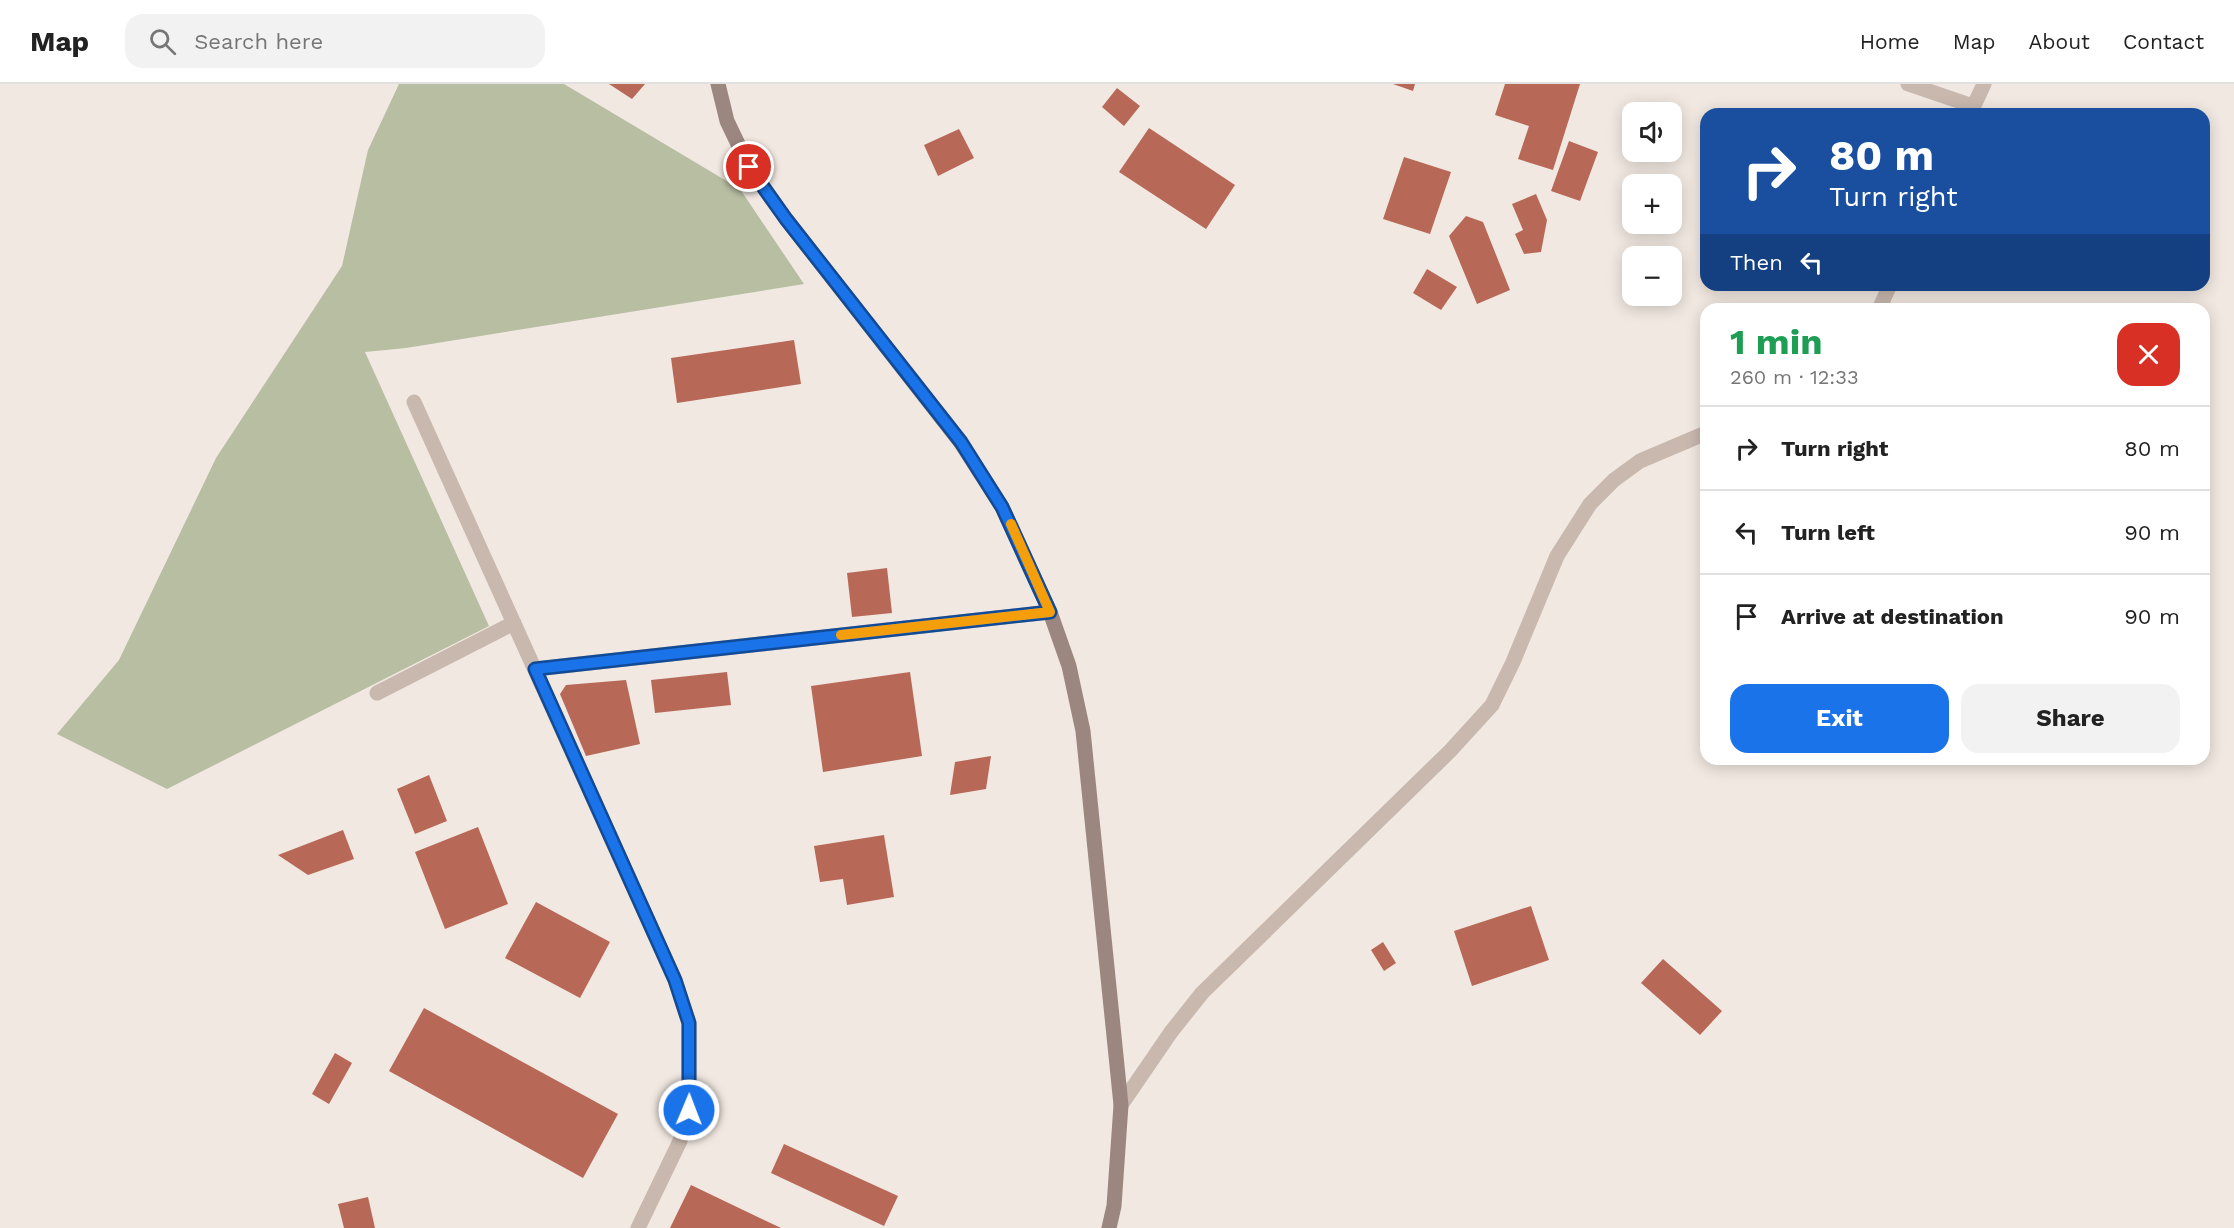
<!DOCTYPE html>
<html lang="en">
<head>
<meta charset="utf-8">
<style>
  :root { --surface:#fff; --page:#f2f2f2; --text:#222; --muted:#767676; --line:#e0e0e0; --accent:#1a73e8 }
  body { margin:0; font-family:"Work Sans",sans-serif; background:var(--page); color:var(--text); height:100vh; display:flex; flex-direction:column; font-size:22px; white-space:nowrap }
  * { box-sizing:border-box; margin:0 }
  p { font-size:20px; color:var(--muted) }
  .icon { flex:none; width:33px; height:33px; fill:none; stroke:currentColor; stroke-width:2; stroke-linecap:round; stroke-linejoin:round }
  .map { position:relative; flex:1; overflow:hidden }
  .panel { position:absolute; left:1700px; top:219px; width:510px; height:462px; display:flex; flex-direction:column; background:var(--surface); border-radius:18px; box-shadow:0 3px 15px #0003 }
  .panel>* { flex:none }
  .top-card { position:absolute; left:1700px; top:24px; width:510px; height:183px; border-radius:18px; box-shadow:0 3px 15px #0003; background:#1a4fa0; color:#fff; overflow:hidden }
  .buttons { position:absolute; left:1622px; top:18px; display:grid; gap:12px }
  .buttons a { display:grid; place-items:center; width:60px; height:60px; border-radius:12px; background:var(--surface); box-shadow:0 3px 15px #0003; font-size:30px }
  .pin { position:absolute; display:grid; place-items:center; width:51px; height:51px; color:#fff; margin:-26px; border:3px solid #fff; border-radius:50%; box-shadow:0 2px 6px #0007 }
  .me { position:absolute; width:66px; margin:-33px; rotate:1deg; stroke-linejoin:round; filter:drop-shadow(0 0 4px #0008) }
  .turn { display:flex; align-items:center; gap:21px; height:126px; padding:0 30px; font-size:27px }
  .turn .icon { width:78px; height:78px; stroke-width:2.5 }
  .turn b { display:block; font-size:42px; line-height:51px }
  .then { display:flex; align-items:center; height:57px; padding:0 30px; background:#0003; gap:12px; font-size:22px }
  .round { display:grid; place-items:center; flex:none; width:63px; height:63px; border-radius:18px; background:var(--page) }
  .headline { display:flex; align-items:center; justify-content:space-between; height:102px; padding:0 30px }
  h1 { font-size:36px; font-weight:700; line-height:45px; color:#1e9e55 }
  .cta { display:flex; gap:12px; margin-top:auto; padding:12px 30px }
  .cta a { flex:1; height:69px; border-radius:18px; background:var(--accent); color:#fff; font-size:24px; font-weight:700; line-height:69px; text-align:center }
  .cta a+a { background:var(--page); color:var(--text) }
  ul { padding:0; list-style:none }
  li { display:flex; align-items:center; gap:18px; height:84px; padding:0 30px; border-top:2px solid var(--line) }
  li div { flex:1 }
  li b { display:block; font-size:22px }
  li em { font-style:normal }
  header { display:flex; align-items:center; gap:36px; box-sizing:border-box; height:84px; padding:0 30px; background:var(--surface); border-bottom:2px solid var(--line) }
  header strong { font-size:28px }
  nav { display:flex; gap:33px; margin-inline-start:auto; font-size:21px }
  .search { width:420px; height:54px; background:var(--page); display:flex; align-items:center; gap:15px; box-sizing:border-box; padding:0 21px; border-radius:18px; color:var(--muted); font-size:22px }
  .map>svg:first-child { display:block }
</style>
</head>
<body>
<header>
<strong>Map</strong>
<div class="search"><svg class="icon" aria-label="search" viewBox="0 0 24 24"><circle cx="10" cy="10" r="6"/><path d="M15 15l6 6"/></svg>Search here</div>
<nav><a>Home</a><a>Map</a><a>About</a><a>Contact</a></nav>
</header>
<div class="map">
<svg width="2234" height="1144" viewBox="0 0 2234 1144">
  <rect width="100%" height="100%" fill="#f1e8e1"/>
  <path fill="#b7bea2" d="M399 0H564L740 105 804 200 406 264 365 268 489 542 167 705 57 650 119 576 216 374 342 182 368 66Z"/>
  <path fill="#b86857" d="M609 0H645L632 15Z
    M1393 0H1415L1413 7Z
    M1505 0H1580L1553 86 1518 75 1529 42 1495 31Z
    M1117 4 1140 22 1124 42 1102 23Z
    M1149 44 1235 101 1206 145 1119 88Z
    M959 45 974 74 938 92 924 61Z
    M1569 57 1598 68 1580 117 1551 107Z
    M1404 73 1451 88 1430 150 1383 135Z
    M1536 110 1547 136 1541 168 1524 170 1515 150 1523 146 1512 120Z
    M1466 132 1483 138 1510 206 1477 220 1449 152Z
    M1427 185 1457 203 1441 226 1413 209Z
    M794 256 801 300 677 319 671 274Z
    M887 484 892 529 852 533 847 489Z
    M727 588 731 621 655 629 651 596Z
    M910 588 922 672 823 688 811 602Z
    M626 596 640 660 586 672 560 610 566 601Z
    M991 672 986 705 950 711 955 678Z
    M429 691 447 737 415 750 397 705Z
    M478 743 508 820 445 845 415 768Z
    M343 746 354 775 308 791 278 771Z
    M884 751 894 813 847 821 843 795 820 798 814 762Z
    M536 818 610 858 580 914 505 874Z
    M1531 822 1549 876 1472 902 1454 847Z
    M1383 858 1396 879 1384 887 1371 866Z
    M1663 875 1722 927 1700 951 1641 899Z
    M424 924 618 1030 583 1094 389 987Z
    M335 969 352 979 329 1020 312 1010Z
    M784 1060 898 1112 884 1142 771 1089Z
    M691 1101 781 1144H670Z
    M368 1113 375 1144H344L338 1120Z"/>
  <g fill="none" stroke-linecap="round" stroke-linejoin="round">
    <path stroke="#c8b8ae" stroke-width="15" d="M1908 0 1973 22"/>
    <path stroke="#c8b8ae" stroke-width="15" d="M1970 30 1984 0
      M1879 225 1890 201
      M414 318 675 896 689 939V1025L680 1057 638 1144
      M535 585 1050 528
      M377 609 514 539
      M1121 1021 1171 948 1202 909 1450 667 1492 621 1513 578 1557 472 1590 420 1614 396 1640 377 1706 349"/>
    <path stroke="#9b877f" stroke-width="15" d="M718 0 727 37 749 83 786 135 961 359 1002 423 1050 528 1069 582 1083 647 1121 1021 1114 1122 1109 1144"/>
  </g>
  <g fill="none" stroke-linecap="round" stroke-linejoin="round">
    <g stroke="#114b97" stroke-width="15">
      <path id="route" d="M689 1026V939L675 896 535 585 1050 528 1002 423 961 358 786 135 749 83"/>
    </g>
    <use href="#route" stroke="#1a73e8" stroke-width="10"/>
    <path stroke="#f59e0b" stroke-width="10" d="M841 551 1050 528 1011 440"/>
  </g>
</svg>
<div class="buttons">
<a><svg class="icon" aria-label="sound" viewBox="0 0 24 24"><path d="M4 9h4l5-4v14l-5-4H4zM17 9q2 3 0 6"/></svg></a>
<a>+</a>
<a>−</a>
</div>
<div class="pin" style="left:749px;top:83px;background:#d93025"><svg class="icon" aria-label="arrive" viewBox="0 0 24 24"><path d="M6 21V4h12l-3 4 3 4H6"/></svg></div>
<svg class="me" style="left:689px;top:1026px" viewBox="-20 -20 40 40"><circle r="17" fill="#1a73e8" stroke="#fff" stroke-width="3"/><path d="M0-11L8 9 0 5-8 9z" fill="#fff"/></svg>
<div class="top-card">
<div class="turn"><svg class="icon" aria-label="right" viewBox="0 0 24 24"><path d="M7 20v-9h11M14 6l5 5-5 5"/></svg><div><b>80 m</b>Turn right</div></div>
<div class="then">Then<svg class="icon" aria-label="left" viewBox="0 0 24 24"><path d="M17 20v-9H6M10 6l-5 5 5 5"/></svg></div>
</div>
<section class="panel">
<div class="headline"><div><h1>1 min</h1><p>260 m · 12:33</p></div><a class="round" style="background:#d93025;color:#fff"><svg class="icon" aria-label="close" viewBox="0 0 24 24"><path d="M6 6l12 12M18 6L6 18"/></svg></a></div>
<ul>
<li><svg class="icon" aria-label="right" viewBox="0 0 24 24"><path d="M7 20v-9h11M14 6l5 5-5 5"/></svg><div><b>Turn right</b></div><em>80 m</em></li>
<li><svg class="icon" aria-label="left" viewBox="0 0 24 24"><path d="M17 20v-9H6M10 6l-5 5 5 5"/></svg><div><b>Turn left</b></div><em>90 m</em></li>
<li><svg class="icon" aria-label="arrive" viewBox="0 0 24 24"><path d="M6 21V4h12l-3 4 3 4H6"/></svg><div><b>Arrive at destination</b></div><em>90 m</em></li>
</ul>
<div class="cta"><a>Exit</a><a>Share</a></div>
</section>
</div>
</body>
</html>
